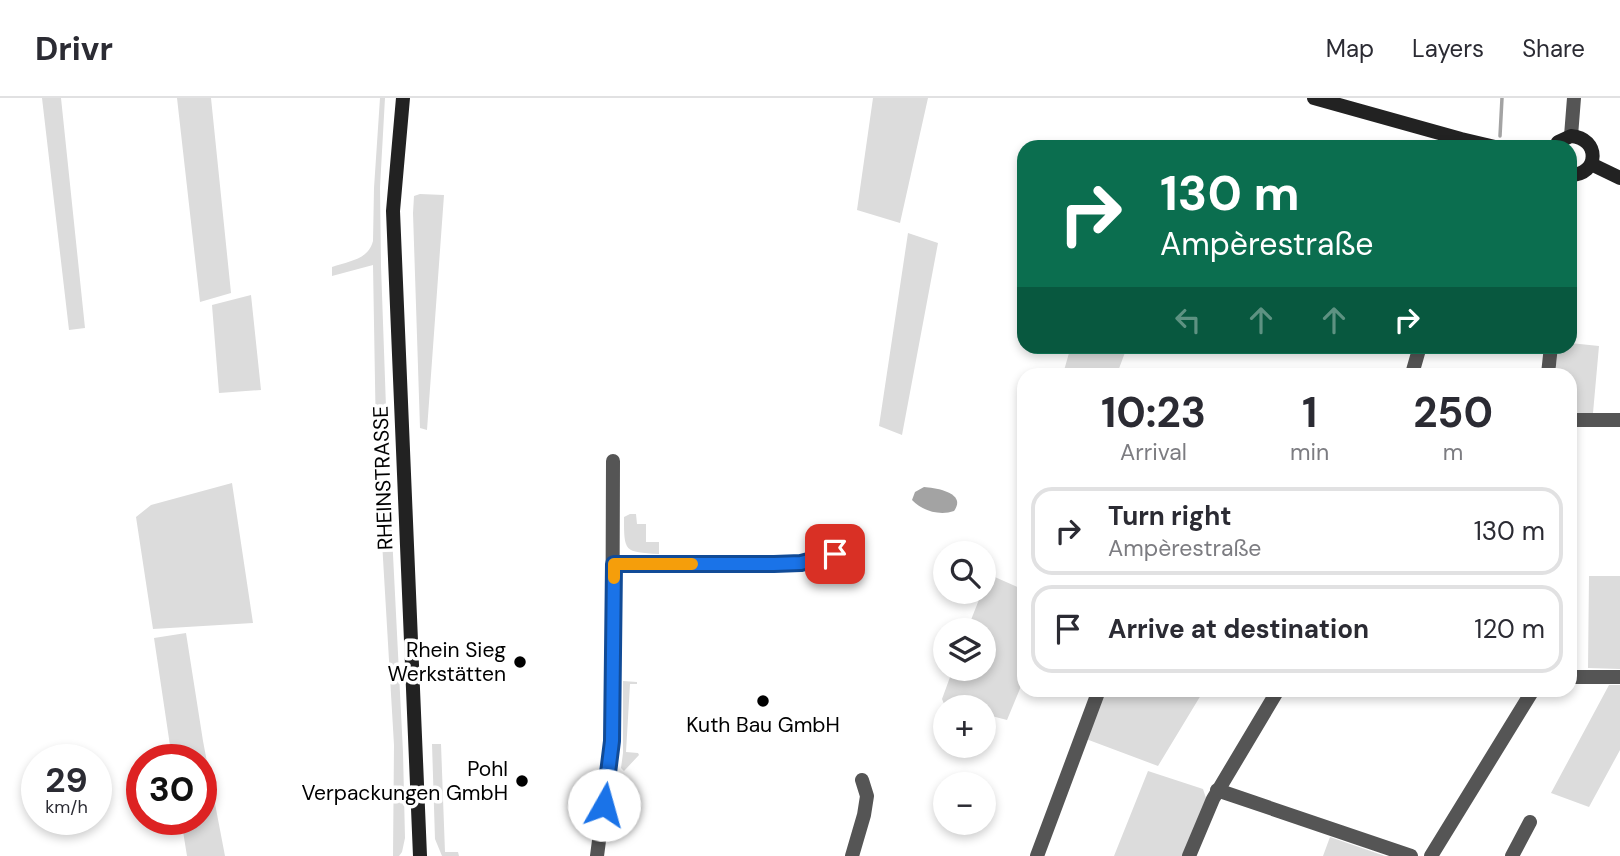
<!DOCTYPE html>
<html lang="en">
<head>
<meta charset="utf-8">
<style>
  :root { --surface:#fff; --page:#f2f2f3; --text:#2b2b33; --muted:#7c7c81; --line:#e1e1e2 }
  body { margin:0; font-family:"DM Sans",sans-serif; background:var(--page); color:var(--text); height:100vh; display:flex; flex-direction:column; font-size:26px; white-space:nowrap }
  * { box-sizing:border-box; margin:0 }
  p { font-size:23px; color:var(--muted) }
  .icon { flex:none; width:38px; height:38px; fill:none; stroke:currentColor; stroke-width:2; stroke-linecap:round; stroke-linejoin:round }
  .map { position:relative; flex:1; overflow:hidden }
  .details { position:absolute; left:1017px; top:270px; width:560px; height:329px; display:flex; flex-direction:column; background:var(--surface); border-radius:21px; box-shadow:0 4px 10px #0003 }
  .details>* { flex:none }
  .top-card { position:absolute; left:1017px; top:42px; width:560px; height:214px; border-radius:21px; box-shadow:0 4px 10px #0003; background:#0b6e4f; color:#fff; overflow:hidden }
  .controls { position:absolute; left:933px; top:443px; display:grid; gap:14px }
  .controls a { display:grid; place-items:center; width:63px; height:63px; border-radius:50%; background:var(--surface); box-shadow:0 4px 10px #0003; font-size:35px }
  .speed { position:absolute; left:21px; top:646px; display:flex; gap:14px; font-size:35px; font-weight:700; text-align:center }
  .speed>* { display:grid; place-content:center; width:91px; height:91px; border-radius:50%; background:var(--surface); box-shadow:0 4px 10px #0003; line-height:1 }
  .speed small { font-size:18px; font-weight:400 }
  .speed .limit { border:10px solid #d22; background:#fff; color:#111 }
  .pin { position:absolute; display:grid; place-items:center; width:60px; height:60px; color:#fff; margin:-30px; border-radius:14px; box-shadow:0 4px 10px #0006 }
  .me { position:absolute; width:77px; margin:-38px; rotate:7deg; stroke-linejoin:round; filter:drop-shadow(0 0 5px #0008) }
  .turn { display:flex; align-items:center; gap:24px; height:147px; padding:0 28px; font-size:32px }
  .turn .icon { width:91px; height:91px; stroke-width:2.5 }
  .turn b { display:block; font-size:49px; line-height:60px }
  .lanes { display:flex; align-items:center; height:66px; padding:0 28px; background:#0003; justify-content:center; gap:35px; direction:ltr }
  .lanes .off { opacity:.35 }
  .eta { display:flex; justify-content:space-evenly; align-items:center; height:119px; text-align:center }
  .eta b { font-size:42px; font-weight:700; line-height:49px }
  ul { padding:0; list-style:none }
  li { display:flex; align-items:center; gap:21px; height:88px; margin:0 14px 10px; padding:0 14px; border:4px solid var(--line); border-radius:21px }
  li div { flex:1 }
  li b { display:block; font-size:26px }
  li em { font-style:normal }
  header { display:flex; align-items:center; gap:42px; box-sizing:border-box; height:98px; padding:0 35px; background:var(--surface); border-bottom:2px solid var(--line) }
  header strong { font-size:33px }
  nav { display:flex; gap:38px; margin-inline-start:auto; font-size:24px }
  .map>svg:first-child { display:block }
</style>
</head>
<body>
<header>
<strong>Drivr</strong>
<nav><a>Map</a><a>Layers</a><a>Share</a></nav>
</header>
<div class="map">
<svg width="1620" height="758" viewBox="0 0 1620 758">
  <rect width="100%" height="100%" fill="#fff"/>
  <path fill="#dcdcdc" d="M42 0H61L85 230 69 232Z
    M177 0H211L231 195 200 204Z
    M380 0H385L380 89 381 168 387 338 403 654 405 740 402 754 399 758H393L394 647 376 342 373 167 332 178V169C349 163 368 162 373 143L374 90Z
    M873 0H928L900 125 857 112Z
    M420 96 444 97 427 332 420 330 413 115 414 98Z
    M908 135 938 145 902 337 879 328Z
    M251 197 261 292 219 295 212 207Z
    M1570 245 1599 248 1593 315H1570V276H1555L1558 249 1570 248Z
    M1071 248H1127V249L1117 276H1063Z
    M232 385 253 525 153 531 136 419 151 407Z
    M630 416H636L637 426H646V444H659V456C624 454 624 454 624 419Z
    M988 476 1024 492V581L1007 622 984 616V609H957L944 606 942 601 953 571 984 570V532H967L982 494H984V489Z
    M1589 478H1620V571L1588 570Z
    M186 535 203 643 225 758H187L181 721H201V662L172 661 154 540Z
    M623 583 637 584V586H630L626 654 638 655 639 657 624 673 621 670 623 655Z
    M1609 587H1620V652L1589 709 1551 695Z
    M1104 592H1204L1158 668 1086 641Z
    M432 646H441L445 754H458L459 758H442L435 741Z
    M1148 673 1203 691 1207 703 1184 758H1114Z
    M1330 739 1385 758H1323Z"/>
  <path fill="#a3a3a3" d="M924 389C937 390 967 395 954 413 940 418 922 413 912 402L915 394Z"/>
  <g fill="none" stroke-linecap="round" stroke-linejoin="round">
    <path stroke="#a3a3a3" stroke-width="3.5" d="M1500 38 1502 0"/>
    <path stroke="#555" stroke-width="14" d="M1571 38 1574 0
      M1412 276 1420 248
      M1548 276 1551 248
      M1570 322H1620
      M614 466H774L801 465 835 456
      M1570 579H1620
      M1217 692 1411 758
      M597 758 612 643 613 363
      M852 758 864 717 867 698 862 682
      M1037 758 1099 592
      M1189 758 1213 701 1278 592
      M1431 758 1533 592
      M1512 758 1530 724"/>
    <path stroke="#222" stroke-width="14" d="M403 0 393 113 420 758
      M1314 0 1461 41 1495 49
      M1555 49 1558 44 1571 38C1600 40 1600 77 1570 77
      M1591 66 1620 80"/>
  </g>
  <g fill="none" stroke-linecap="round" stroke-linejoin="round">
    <g stroke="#114b97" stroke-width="18">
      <path id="route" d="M604 707 612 643 614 466H774L801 465 835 456"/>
    </g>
    <use href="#route" stroke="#1a73e8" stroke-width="12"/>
    <path stroke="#f59e0b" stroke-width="12" d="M614 480V466H692"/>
  </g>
  <g fill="#000" stroke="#fff" stroke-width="2.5">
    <circle cx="520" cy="564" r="7"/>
    <circle cx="763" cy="603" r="7"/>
    <circle cx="522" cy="683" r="7"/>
  </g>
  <g text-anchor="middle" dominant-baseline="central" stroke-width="7" stroke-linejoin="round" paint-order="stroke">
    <g font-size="21" fill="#000" stroke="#fff">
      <text transform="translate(383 380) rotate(-92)">RHEINSTRASSE</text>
    </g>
    <g font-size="21" fill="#000" stroke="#fff" text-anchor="end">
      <text x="506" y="552">Rhein Sieg<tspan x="506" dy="24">Werkstätten</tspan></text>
      <text x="763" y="627" text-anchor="middle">Kuth Bau GmbH</text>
      <text x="508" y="671">Pohl<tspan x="508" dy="24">Verpackungen GmbH</tspan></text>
    </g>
  </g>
</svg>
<div class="controls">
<a><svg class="icon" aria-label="search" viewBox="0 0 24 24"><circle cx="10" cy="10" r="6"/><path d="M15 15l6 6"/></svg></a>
<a><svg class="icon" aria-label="layers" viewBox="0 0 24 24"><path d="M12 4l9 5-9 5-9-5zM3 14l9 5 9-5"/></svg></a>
<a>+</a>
<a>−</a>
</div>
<div class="speed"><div>29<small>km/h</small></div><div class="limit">30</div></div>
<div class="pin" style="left:835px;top:456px;background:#d93025"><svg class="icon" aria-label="arrive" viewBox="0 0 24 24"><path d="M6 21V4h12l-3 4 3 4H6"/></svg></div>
<svg class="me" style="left:604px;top:707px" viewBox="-20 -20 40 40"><circle r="19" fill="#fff"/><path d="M0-13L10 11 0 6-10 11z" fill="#1a73e8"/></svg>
<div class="top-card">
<div class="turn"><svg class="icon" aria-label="right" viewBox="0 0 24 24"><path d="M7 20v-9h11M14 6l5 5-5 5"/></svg><div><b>130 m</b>Ampèrestraße</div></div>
<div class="lanes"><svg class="icon off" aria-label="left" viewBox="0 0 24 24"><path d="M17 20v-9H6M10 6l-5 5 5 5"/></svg><svg class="icon off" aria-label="ahead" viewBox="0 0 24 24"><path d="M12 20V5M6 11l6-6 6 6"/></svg><svg class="icon off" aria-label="ahead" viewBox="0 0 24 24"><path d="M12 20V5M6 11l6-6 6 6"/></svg><svg class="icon" aria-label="right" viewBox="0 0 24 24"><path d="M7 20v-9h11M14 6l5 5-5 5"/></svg></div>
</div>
<section class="details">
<div class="eta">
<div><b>10:23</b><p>Arrival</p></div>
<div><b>1</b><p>min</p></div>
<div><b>250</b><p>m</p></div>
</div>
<ul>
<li><svg class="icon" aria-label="right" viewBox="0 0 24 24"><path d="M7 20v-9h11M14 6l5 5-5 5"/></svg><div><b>Turn right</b><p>Ampèrestraße</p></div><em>130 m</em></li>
<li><svg class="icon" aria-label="arrive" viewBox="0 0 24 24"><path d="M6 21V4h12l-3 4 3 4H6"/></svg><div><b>Arrive at destination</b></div><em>120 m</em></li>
</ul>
</section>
</div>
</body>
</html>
